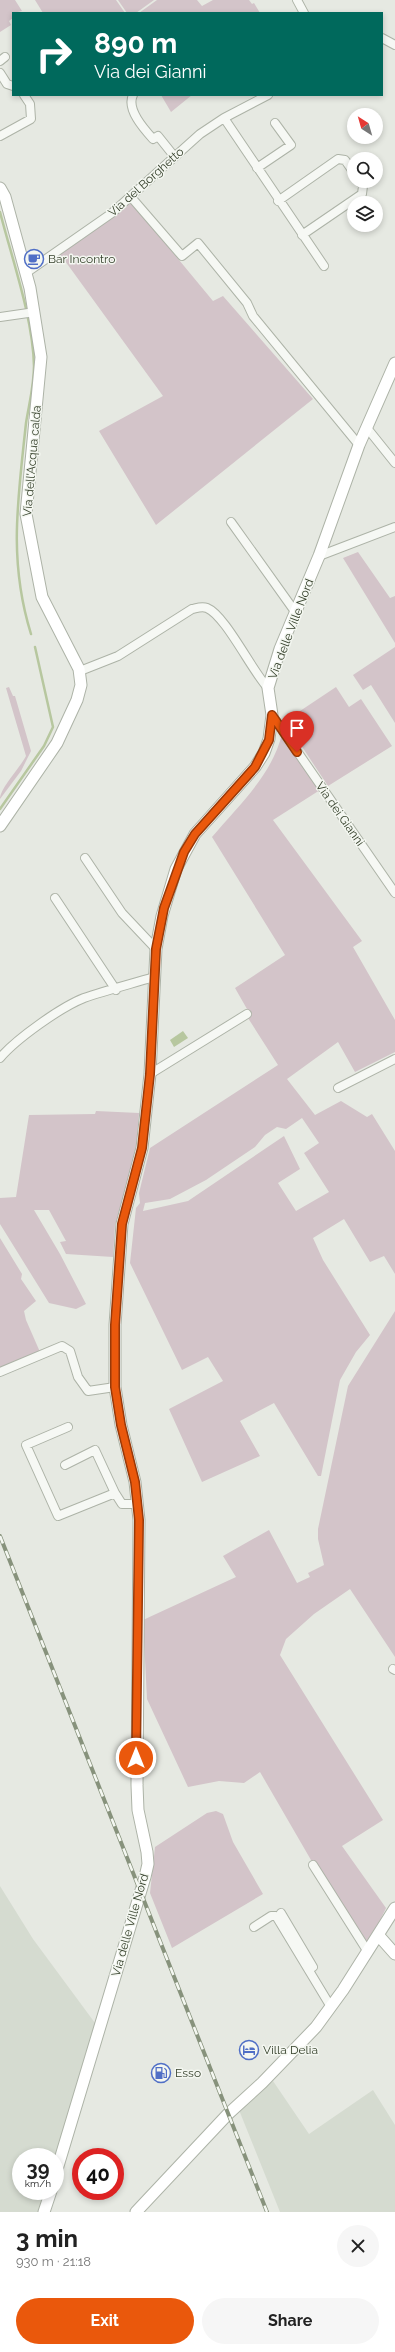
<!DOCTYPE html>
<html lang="en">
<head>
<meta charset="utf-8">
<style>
  :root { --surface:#fff; --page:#f6f6f6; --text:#222; --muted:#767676; --accent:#ea580c }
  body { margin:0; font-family:Raleway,sans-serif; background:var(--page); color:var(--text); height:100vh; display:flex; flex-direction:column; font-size:15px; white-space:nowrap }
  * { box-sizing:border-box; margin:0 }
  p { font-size:13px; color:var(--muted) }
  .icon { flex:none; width:22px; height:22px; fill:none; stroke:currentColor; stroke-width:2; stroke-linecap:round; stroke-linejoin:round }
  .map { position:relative; height:2212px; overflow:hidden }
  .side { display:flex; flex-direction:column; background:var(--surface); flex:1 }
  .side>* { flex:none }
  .guide { position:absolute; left:12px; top:12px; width:371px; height:84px; border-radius:0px; box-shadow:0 2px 6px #0003; background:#00695c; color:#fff; overflow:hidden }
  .needle { width:26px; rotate:323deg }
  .fabs { position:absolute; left:347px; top:108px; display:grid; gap:8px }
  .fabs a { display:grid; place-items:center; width:36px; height:36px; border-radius:50%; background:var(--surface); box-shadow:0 2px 6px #0003; font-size:20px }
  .speed { position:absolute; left:12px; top:2148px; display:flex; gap:8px; font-size:20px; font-weight:700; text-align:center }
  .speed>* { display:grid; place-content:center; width:52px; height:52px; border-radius:50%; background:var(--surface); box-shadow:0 2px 6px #0003; line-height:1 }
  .speed small { font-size:10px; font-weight:400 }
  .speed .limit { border:6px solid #d22; background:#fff; color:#111 }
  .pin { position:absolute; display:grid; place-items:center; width:34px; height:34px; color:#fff; margin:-41px -17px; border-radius:50% 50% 50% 0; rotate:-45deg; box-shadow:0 0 4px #0007 }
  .pin .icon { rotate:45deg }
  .me { position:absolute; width:44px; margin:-22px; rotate:0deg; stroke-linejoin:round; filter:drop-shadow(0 0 3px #0008) }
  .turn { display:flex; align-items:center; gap:14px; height:84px; padding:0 16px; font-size:18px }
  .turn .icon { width:52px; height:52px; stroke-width:2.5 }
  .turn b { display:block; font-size:28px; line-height:34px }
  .round { display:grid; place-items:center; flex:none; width:42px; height:42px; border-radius:21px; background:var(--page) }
  .headline { display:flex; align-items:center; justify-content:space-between; height:68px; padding:0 16px }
  h1 { font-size:24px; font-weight:700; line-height:30px }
  .action { display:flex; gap:8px; margin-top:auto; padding:8px 16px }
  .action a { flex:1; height:46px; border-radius:24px; background:var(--accent); color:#fff; font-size:16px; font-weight:700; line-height:46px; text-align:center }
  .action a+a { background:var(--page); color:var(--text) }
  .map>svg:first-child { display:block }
</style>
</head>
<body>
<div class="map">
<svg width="395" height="2212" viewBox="0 0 395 2212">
  <rect width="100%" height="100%" fill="#e6e9e2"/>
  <path fill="#d5dbd0" d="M0 1886 33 1939 95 2023 55 2157H21V2191H45L39 2212H0Z
    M273 2081 309 2134 373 2090 395 2125V2212H280L239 2110Z"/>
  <path fill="#d3c4c9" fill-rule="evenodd" d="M0 0H15L22 11 13 13V18L9 21 11 25 0 32Z
    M35 0H116L125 13H43Z
    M118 0H154L136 13H127Z
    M157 0H197L202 6 213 0H249L252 4 254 3 260 13H139Z
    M161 95H192L171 112Z
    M131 202 213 301 223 296 313 399 156 525 99 431 163 396 60 254Z
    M358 552 390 598 395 596V643L343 558Z
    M395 647V723L371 685 363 690 353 675Z
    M9 687 13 696H15L31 751 21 771 0 799C0 788 20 768 26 756L6 688Z
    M336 687 349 707 361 699 392 746 328 786 285 721Z
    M282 734 320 790 273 820 362 941 353 947 395 1020V1052L355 1072 338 1042 287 1079 315 1115 341 1101 367 1117 372 1114 395 1151V1274L384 1256 370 1262 344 1219 313 1238 323 1260 370 1335 356 1352 340 1380 321 1476H318L274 1403 240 1421 260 1456 202 1482 169 1409 223 1381 208 1357 182 1370 130 1263 136 1208 140 1203 139 1193 150 1148 278 1065 248 1018 251 1016 235 988 285 955 212 837C239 805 272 775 282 734ZM302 1118 319 1143 304 1153 329 1192 296 1211 278 1183 300 1169 284 1136 188 1201 143 1211 145 1203 170 1199 206 1180 255 1147 265 1135 277 1127 286 1129Z
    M96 1111 139 1113 135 1159 115 1225 113 1257 66 1254 60 1242 66 1241 49 1210H34L60 1254 86 1304 76 1309 49 1303 0 1224V1198L16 1197 29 1115 95 1114Z
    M0 1238 22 1274 21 1279 36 1301 24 1311 26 1320 40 1352 0 1370Z
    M395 1311V1657L350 1589 314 1614 286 1639 280 1655 383 1820 342 1846 386 1908 368 1945 311 1860 260 1772 244 1783 219 1781 188 1787 147 1699 143 1620 236 1577 223 1556 269 1530 297 1583 310 1577 308 1573 324 1565 318 1539V1529L348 1386Z
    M216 1811 223 1814 233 1842 263 1894 172 1948 150 1893 155 1847 207 1813Z"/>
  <path fill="#b7c79f" d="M183 1031 188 1038 174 1047 170 1040Z"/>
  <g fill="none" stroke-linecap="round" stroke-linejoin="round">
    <path stroke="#b7c79f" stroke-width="2.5" d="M0 212C12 259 33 318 34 366 34 386 29 404 26 423 18 499 8 560 31 634
      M0 809 44 746 53 727 35 647"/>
    <g stroke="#adb3a7" stroke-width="10">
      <path id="street" d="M297 0 304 13
        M382 38 395 45
        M0 61 5 57
        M0 73 7 84 13 86
        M133 95C126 109 144 129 153 139L158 136 174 156
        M224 118 324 266
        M0 136 31 119 30 104 24 95
        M257 168 291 145 275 123
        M131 197 182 256 198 243 247 303 253 316 359 445
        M278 201 338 159 345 160 354 173
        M302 235 362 194 363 186 360 181
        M26 273 112 213 200 134 224 118 268 95
        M0 317 35 312
        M367 428 395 463
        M231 522 296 613
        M319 556 395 527
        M80 671 118 656 192 609C197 608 202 606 207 608 225 615 252 671 268 688
        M272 715 395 893
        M85 858 122 913 156 949
        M55 898 116 990
        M0 1058C16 1039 61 1007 84 998 107 990 131 984 154 977
        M150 1074 247 1014
        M338 1088 395 1059
        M0 1372 62 1346 70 1351 78 1377 88 1391 115 1387
        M68 1427 26 1445 58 1516 115 1493 122 1504H137
        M65 1465 95 1450 115 1493
        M393 1669 395 1670
        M313 1865 368 1952
        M281 1913 313 1967
        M254 1927 271 1916H276L331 2007"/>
    </g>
    <g stroke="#adb3a7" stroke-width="13">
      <path id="secondary" d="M0 188 5 197 30 288 41 357 26 514 42 597 79 669 81 685 77 700 57 743 0 826
        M379 1936 395 1954
        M55 2176 145 1877 148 1864 147 1852 138 1810 137 1785 139 1520 135 1482 121 1425 115 1387V1325L122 1224 142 1148 150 1074 156 949 162 916 176 869 195 834 255 767 264 753 269 739 272 715 268 688 280 649 319 556 359 445 395 363
        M44 2212 51 2191
        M136 2212 228 2114 262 2083 316 2027 343 1990 395 1908"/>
    </g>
    <use href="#street" stroke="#f6f8f4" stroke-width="8"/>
    <use href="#secondary" stroke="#fff" stroke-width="11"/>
    <g stroke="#87927c" stroke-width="4">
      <path id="rail" d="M0 1536 267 2212"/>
    </g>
    <use href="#rail" stroke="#f4f7f1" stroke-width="2.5" stroke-dasharray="8" stroke-linecap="butt"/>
  </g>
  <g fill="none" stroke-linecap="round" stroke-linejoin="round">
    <g stroke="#983908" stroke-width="10">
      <path id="route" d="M136 1758 139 1520 135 1482 121 1425 115 1387V1325L122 1224 142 1148 150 1074 156 949 164 908 184 852 195 834 255 767 269 740 272 715 297 752"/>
    </g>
    <use href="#route" stroke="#ea580c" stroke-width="7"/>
  </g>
  <defs>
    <g id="cafe-ring" transform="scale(1)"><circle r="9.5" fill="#f4f7f1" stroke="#506fc6" stroke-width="1.5"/><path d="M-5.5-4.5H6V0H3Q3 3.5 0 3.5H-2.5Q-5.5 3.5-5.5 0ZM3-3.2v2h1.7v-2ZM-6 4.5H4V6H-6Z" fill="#506fc6"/></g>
    <g id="hotel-ring" transform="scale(1)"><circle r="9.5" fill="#f4f7f1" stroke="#506fc6" stroke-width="1.5"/><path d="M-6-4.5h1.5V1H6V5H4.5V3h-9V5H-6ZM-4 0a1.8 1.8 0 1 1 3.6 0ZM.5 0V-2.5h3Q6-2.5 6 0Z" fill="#506fc6"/></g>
    <g id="fuel-ring" transform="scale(1)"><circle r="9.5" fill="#f4f7f1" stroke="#506fc6" stroke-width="1.5"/><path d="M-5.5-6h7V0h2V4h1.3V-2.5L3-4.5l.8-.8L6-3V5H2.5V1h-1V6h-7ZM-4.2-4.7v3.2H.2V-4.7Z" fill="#506fc6"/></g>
  </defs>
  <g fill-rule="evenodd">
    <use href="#cafe-ring" x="34" y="259"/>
    <use href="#hotel-ring" x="249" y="2050"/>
    <use href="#fuel-ring" x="161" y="2073"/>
  </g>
  <g text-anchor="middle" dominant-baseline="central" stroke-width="3" stroke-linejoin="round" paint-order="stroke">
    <g font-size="12" fill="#35402b" stroke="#f4f7f1">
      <text transform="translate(146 182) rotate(-42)">Via del Borghetto</text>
      <text transform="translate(32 461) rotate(-85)">Via dell'Acqua calda</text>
      <text transform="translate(291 629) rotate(-69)">Via delle Ville Nord</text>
      <text transform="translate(340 814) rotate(55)">Via dei Gianni</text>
      <text transform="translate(130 1925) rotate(-74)">Via delle Ville Nord</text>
    </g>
    <g font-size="12" fill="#35402b" stroke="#f4f7f1" text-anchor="start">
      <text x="48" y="259">Bar Incontro</text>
      <text x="263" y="2050">Villa Delia</text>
      <text x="175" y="2073">Esso</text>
    </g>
  </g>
</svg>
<div class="fabs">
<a><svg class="needle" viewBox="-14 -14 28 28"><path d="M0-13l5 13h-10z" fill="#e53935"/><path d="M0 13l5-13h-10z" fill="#767676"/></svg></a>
<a><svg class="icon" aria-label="search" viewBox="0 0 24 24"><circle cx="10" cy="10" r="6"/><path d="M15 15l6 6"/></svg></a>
<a><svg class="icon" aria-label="layers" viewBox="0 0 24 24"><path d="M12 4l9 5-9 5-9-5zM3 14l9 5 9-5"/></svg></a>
</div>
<div class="speed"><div>39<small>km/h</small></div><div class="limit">40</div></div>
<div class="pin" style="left:297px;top:752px;background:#d93025"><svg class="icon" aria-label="arrive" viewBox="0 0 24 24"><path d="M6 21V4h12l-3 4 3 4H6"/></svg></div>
<svg class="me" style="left:136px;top:1758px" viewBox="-20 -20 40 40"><circle r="17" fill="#ea580c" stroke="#fff" stroke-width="3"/><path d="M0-11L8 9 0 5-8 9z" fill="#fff"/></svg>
<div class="guide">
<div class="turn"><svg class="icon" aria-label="right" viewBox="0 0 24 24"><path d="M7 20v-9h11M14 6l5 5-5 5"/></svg><div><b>890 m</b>Via dei Gianni</div></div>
</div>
</div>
<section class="side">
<div class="headline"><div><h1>3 min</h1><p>930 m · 21:18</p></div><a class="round"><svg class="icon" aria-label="close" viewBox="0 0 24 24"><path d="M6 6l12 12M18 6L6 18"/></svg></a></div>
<div class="action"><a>Exit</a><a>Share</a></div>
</section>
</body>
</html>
